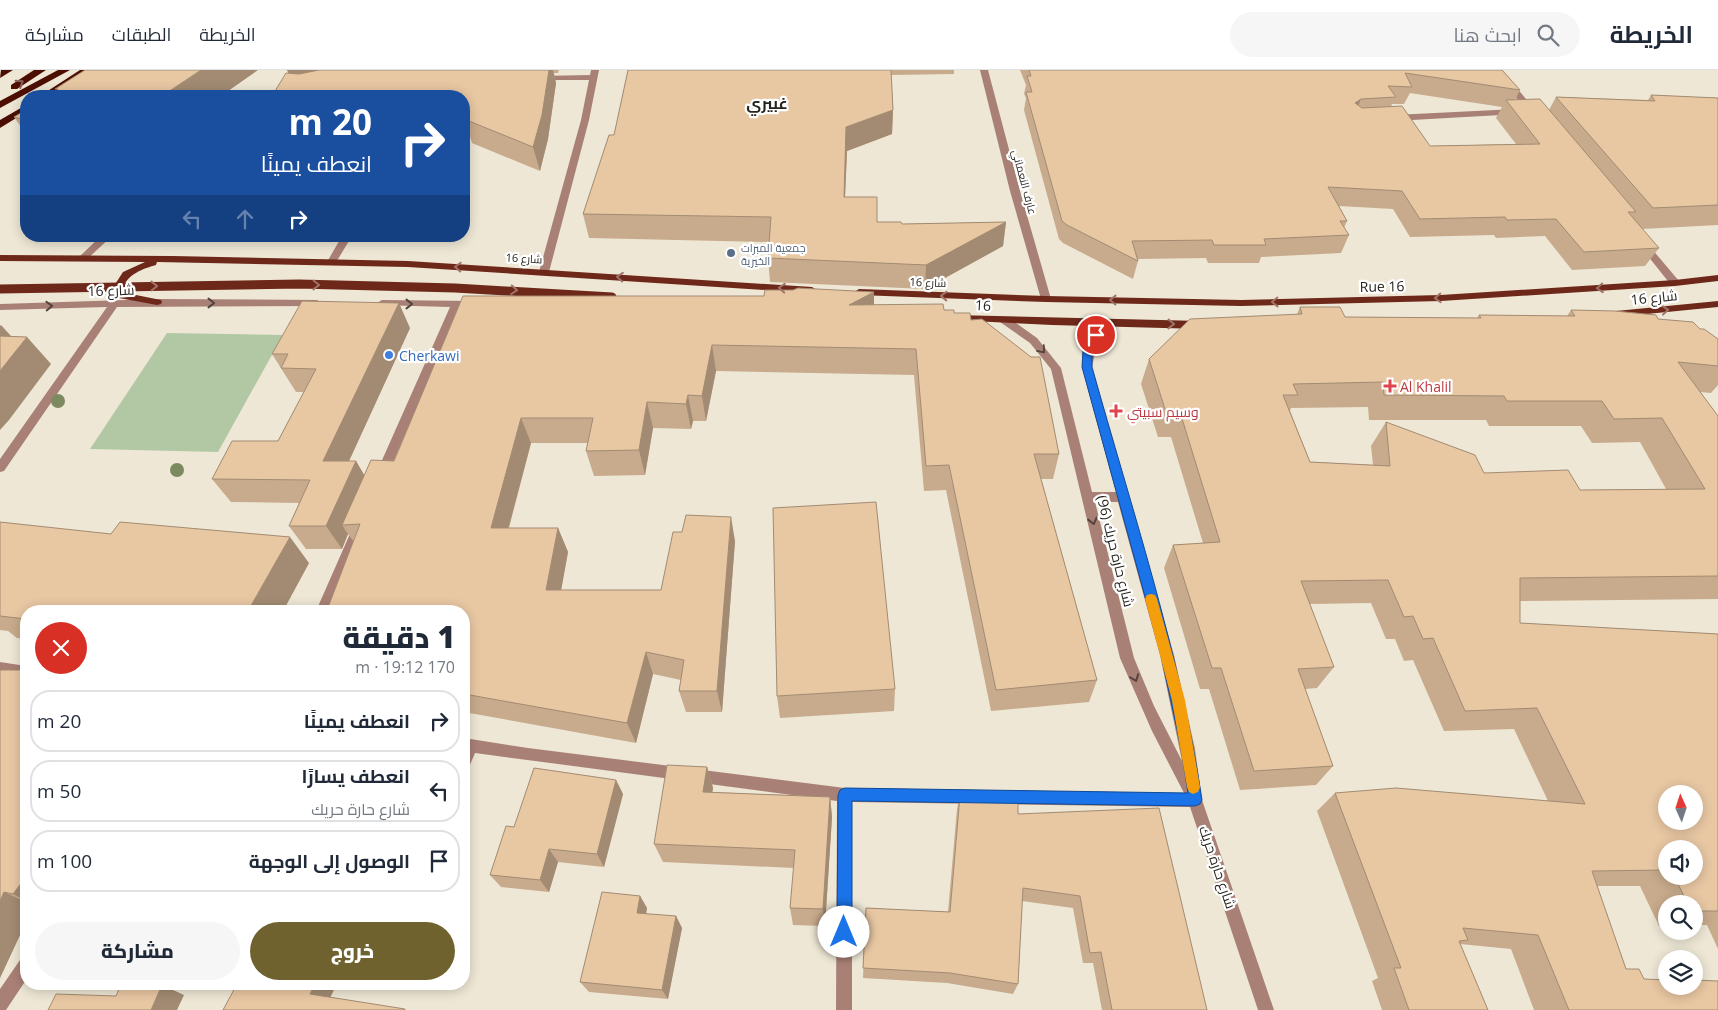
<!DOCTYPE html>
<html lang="ar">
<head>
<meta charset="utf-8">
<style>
  :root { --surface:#fff; --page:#f6f6f7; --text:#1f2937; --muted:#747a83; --line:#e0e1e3; --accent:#70622f }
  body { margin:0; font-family:"Open Sans",Cairo,sans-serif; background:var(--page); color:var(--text); direction:rtl; height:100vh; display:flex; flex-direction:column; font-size:19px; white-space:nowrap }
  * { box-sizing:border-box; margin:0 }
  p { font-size:16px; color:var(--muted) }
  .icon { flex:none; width:28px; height:28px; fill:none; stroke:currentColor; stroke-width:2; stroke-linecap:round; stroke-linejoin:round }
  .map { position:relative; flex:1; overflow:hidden; direction:ltr }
  .side { position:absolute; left:20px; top:535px; width:450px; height:385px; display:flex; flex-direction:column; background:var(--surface); border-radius:20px; box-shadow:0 2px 12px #0003; direction:rtl }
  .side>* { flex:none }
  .hud { position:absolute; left:20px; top:20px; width:450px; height:152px; border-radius:20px; box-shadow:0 2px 12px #0003; direction:rtl; background:#1a4fa0; color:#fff; overflow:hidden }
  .needle { width:32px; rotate:357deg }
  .fabs { position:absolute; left:1658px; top:715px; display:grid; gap:10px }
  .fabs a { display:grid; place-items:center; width:45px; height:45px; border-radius:50%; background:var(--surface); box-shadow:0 2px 12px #0003; font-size:25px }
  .pin { position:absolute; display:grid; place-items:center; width:42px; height:42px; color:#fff; margin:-21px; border:2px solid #fff; border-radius:50%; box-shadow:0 1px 5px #0007 }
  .me { position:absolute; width:55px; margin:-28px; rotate:0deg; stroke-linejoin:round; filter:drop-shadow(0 0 4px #0008) }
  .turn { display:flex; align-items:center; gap:18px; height:105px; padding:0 15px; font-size:22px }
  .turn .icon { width:65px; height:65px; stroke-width:2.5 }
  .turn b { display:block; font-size:35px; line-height:42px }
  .lanes { display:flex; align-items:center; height:48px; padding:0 15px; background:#0003; justify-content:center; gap:25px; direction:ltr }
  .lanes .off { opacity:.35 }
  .round { display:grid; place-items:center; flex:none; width:52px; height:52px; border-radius:26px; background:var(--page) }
  .summary { display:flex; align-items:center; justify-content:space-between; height:85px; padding:0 15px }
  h1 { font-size:30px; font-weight:800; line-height:38px }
  .primary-button { display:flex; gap:10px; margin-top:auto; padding:10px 15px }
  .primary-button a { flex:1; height:58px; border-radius:30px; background:var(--accent); color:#fff; font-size:20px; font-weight:800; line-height:58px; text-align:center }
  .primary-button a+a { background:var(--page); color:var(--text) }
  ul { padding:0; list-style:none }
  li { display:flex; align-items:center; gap:15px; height:62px; margin:0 10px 8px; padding:0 5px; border:2px solid var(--line); border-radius:20px }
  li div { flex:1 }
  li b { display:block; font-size:19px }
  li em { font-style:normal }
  header { display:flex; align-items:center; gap:30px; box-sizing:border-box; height:70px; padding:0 25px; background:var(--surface); border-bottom:1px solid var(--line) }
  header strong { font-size:24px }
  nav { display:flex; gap:28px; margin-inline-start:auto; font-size:18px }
  .search { width:350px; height:45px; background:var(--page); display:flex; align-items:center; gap:12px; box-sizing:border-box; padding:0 18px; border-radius:28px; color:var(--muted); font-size:19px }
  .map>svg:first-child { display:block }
</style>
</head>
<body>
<header>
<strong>الخريطة</strong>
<div class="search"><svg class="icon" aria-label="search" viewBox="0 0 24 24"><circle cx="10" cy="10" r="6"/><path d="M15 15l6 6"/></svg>ابحث هنا</div>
<nav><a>الخريطة</a><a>الطبقات</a><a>مشاركة</a></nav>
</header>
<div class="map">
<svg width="1718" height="940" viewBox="0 0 1718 940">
  <rect width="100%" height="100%" fill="#eee7d5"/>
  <path fill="#b2c8a4" d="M167 263 283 265 218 382 90 379Z"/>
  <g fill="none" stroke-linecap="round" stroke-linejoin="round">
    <path fill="#a98076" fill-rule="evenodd" d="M591 0H599L589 50 549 202 544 205 539 202 581 50 589 10H539L535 8 539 6 590 5Z
      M980 0H988L1020 121 1051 229 1050 231 1046 232 1041 229 1010 121Z
      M1494 0H1502L1535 40V44H1529Z
      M1516 39 1519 40V44L1394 51 1390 48 1394 45Z
      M101 166H112L85 191H79V187Z
      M342 166H352L335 194H329L327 192Z
      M1643 171 1646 172 1679 211V215H1671L1640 176V172Z
      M157 229 317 230 322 233 317 236 117 237 4 401 0 402V389L107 237 0 240V234Z
      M382 230 475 231 480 234 475 237H461L387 406 381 411 375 406 450 237 378 235 377 233Z
      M1004 247 1016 253 1037 268 1061 298 1092 422H1116L1082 297C1083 281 1095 247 1116 252L1117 254 1097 273 1092 297 1174 585 1195 679 1202 730 1274 940H1258L1190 737 852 732V940H836L837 731 475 683 469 697 464 699V668L528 678 845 718 1184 723 1152 661 1120 588 1051 299 1030 273 1000 252 999 250ZM1095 432H1118L1160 585 1182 691 1154 636 1134 588Z
      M359 452 363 454 365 457 329 541H316L353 457 355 454Z
      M0 592 26 596V608L0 604Z
      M26 888V910L6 940H0V919L20 890Z"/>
    <path fill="#6d2819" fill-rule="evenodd" d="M0 185 173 186 408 191 812 217 817 220 812 223 408 197 157 192 156 195C142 199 128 204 122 219L126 223 161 230 162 232 161 234 157 235 119 228 112 219 123 202 145 192 0 191Z
      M1718 205V211L1675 216 1441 231 1241 236 1046 232 859 225 854 222 859 219 1046 226 1241 230 1441 225 1675 210Z
      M1718 231V237L1616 247 1611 244 1616 241Z
      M954 245 1201 251 1206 255 1201 259 1052 255 950 250 949 248Z"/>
    <path fill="#4d0e02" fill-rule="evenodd" d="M13 0 0 8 1 0Z
      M34 0H46L17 19H11V15Z
      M58 0H70L0 38V31Z
      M80 0H92L52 26H40Z
      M26 35V42L0 58V50Z"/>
    <path stroke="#6d2819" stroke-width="9" d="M0 219 299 214 455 218 612 227"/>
  </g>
  <g fill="#7c8a60">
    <circle cx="58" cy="331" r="7"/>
    <circle cx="177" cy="400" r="7"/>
  </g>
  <path fill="#c8ab8c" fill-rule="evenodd" d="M287 0H559L558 3H554L556 13 548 69 540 101 472 73 469 63H464V26L289 3Z
    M628 0H954V4L891 5 893 40 892 64 847 81 845 127 877 152 902 154 1006 152 1003 176 925 219 770 212 768 188 769 172 589 168 583 144 614 65Z
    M1020 0H1502L1520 20 1515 30 1549 40 1556 27 1648 30 1651 25 1718 28V155L1642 159 1659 178 1645 196 1572 200 1545 166 1496 168 1494 165 1410 167 1393 139 1339 136 1347 151 1344 158 1349 165 1341 183 1261 187 1259 193H1208L1206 188 1137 189 1138 191 1133 209 1063 173 1059 169 1024 40 1026 28 1024 24 1026 15ZM1410 23 1502 37 1496 48 1516 74 1430 76 1391 37 1392 34H1404Z
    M26 40V64L14 47Z
    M156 166H195L157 167Z
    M874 222V235L944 240 971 250 1059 384 1053 409H1041L1097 610 1089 632 991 641 946 420 924 421 914 305 716 301 706 351H693L691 359 653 358 645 405 594 406 586 381 588 373H531L509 458H558L568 482 561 520H661L735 471 722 642H686L679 621 681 610 653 604 636 673 464 642V541H328L327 540 354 472 348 464 342 479H306L289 456 299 433 231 432 212 409 278 371 304 322H296L272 284 410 258 349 391H356L364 405 394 391 764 226Z
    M1300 237 1345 247 1477 248 1479 245 1567 246 1571 240 1658 249 1700 259 1718 269V315L1711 323 1700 322 1718 346V529L1520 531V553L1718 564V879L1707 855H1694V834H1666V856H1659L1640 816H1597L1626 899 1644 909 1718 940H1534L1511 879 1460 874 1488 940H1382L1372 911 1378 908 1317 741 1335 723 1548 731 1514 659 1444 661 1413 590 1404 591 1395 569H1386L1371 533 1309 534 1334 597 1317 618 1305 619 1333 696 1316 715 1240 720 1209 619H1200L1164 498 1173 475 1203 473 1171 367H1158L1141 314 1149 289 1297 244ZM1368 337 1369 350H1486L1489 356H1581L1592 373 1640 372 1666 419 1580 420 1484 403 1386 352 1371 376 1373 395 1310 392 1290 341 1291 338ZM1666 779 1694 806H1666Z
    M0 452 309 493 283 541H26V569L17 568 8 561 0 560Z
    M0 600H26V852L0 908Z
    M895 619 894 641 780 648 777 626Z
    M707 697 713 718 712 722 830 727 832 747 825 856 793 855 790 838 794 798 663 792 654 774Z
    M616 710 623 724 604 797 558 792 549 822 501 817 490 805 514 757Z
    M960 725 1018 744 1207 940H1102L1093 893H1083L1073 838 1022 831 1018 914 1013 924 947 913 863 908 866 838 948 842 957 739Z
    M640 826 647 838 646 844 676 846 682 858 668 929 589 922 580 912Z"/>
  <path fill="#a28b72" d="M201 0H258L221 26H162Z
    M287 0H388L298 24Z
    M549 0H553L556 13 548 69 540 101 533 77Z
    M1361 29 1354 46 1355 33Z
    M893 40 892 64 847 81 844 151V127L846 57Z
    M1006 152 1003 176 925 219 926 195Z
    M874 222V248L849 235Z
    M399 233 410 258 338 415 323 391Z
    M1 255 20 276 27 267 51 294 9 350 0 360V256Z
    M712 275 716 301 706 351 702 326Z
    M688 325 693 351 691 359 686 334Z
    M647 332 653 358 645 405 639 380Z
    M521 348 531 373 502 482 491 458Z
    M356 391 370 415 342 455 348 464 342 479 326 456Z
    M731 447 735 471 722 642 717 621Z
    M558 458 568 482 557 543 546 520Z
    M290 467 309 493 283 541H248Z
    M646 582 653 604 636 673 627 653Z
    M707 697 713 718 709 742 703 722Z
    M616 710 623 724 604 797 597 784Z
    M830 727 832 747 825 856 823 839Z
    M549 779 558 792 549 822 540 810Z
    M26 807V831L13 824Z
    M4 822 26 832V852L0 908V831Z
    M640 826 647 838 644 855 637 843Z
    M676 846 682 858 668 929 662 920Z
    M315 914H337L327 934 310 924Z
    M162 915 184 925 177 940H151Z"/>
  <path fill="#e8c7a3" stroke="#a28b72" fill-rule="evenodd" d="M85 0H201L162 26H48L58 19H55Z
    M319 0H549L542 45 533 77 464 49 468 39H464V26H272L286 3 299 4Z
    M628 0H891L893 40 846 57 844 127H877V152H901L902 154 1006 152 926 195 768 188 771 147 583 144 609 65H614Z
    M1029 0H1502L1520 20 1405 3 1412 17 1388 16 1396 27 1361 29 1355 33 1362 38 1402 36 1430 76 1540 74 1506 30 1540 29 1636 142H1628L1659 178 1584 182 1556 149 1507 150 1505 147 1420 149 1402 121 1328 117 1347 151H1340L1349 165 1264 169 1266 175H1214L1212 170 1132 171 1138 191 1067 155 1062 151 1026 22H1032L1027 6H1031Z
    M1651 25 1718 28V135L1653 138 1556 27 1655 31Z
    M26 40V50L14 47Z
    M798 218 874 222 849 235 943 234 944 240H954V243H970L971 250 982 249 1031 287H1040L1059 384H1034L1097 610 996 620 949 395 926 396 916 279 712 275 702 326 688 325 686 334 647 332 639 380 586 381 593 348H521L491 458H558L546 520H661L673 462H682L686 445 731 447 717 621H679L684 590 646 582 627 653 464 624V541H335L336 540H327L360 454 342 455 371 390 394 391 463 226H764L765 220H793Z
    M302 231 399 233 323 391H356L326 456H289L310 410 212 409 232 371H278L316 299 281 298 288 284H272Z
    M1300 237H1340L1345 247 1481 248 1479 245 1575 246 1571 240 1615 241 1656 245 1658 249 1693 252 1700 259H1704L1718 269V296L1678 292 1718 346V506L1520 508V553L1718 564V841H1694V834H1688L1674 806H1694V779H1666V800L1592 801 1626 899H1639L1644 909 1666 910V916H1694V910L1718 911V940H1569L1538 865 1463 858 1468 870 1459 871 1488 940H1409L1394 898H1401L1335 723 1396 718 1585 734 1537 638 1465 641 1433 568 1423 569 1413 546 1404 547 1388 510 1301 511 1334 597 1298 599 1333 696 1254 701 1221 598H1212L1173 475 1220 472 1180 342H1166L1149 289 1190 249 1302 244ZM1383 312 1384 325 1504 326 1507 331H1602L1614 349 1662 348 1705 419 1580 420 1568 400 1484 403 1475 385 1386 352 1390 396 1310 392 1283 325H1298L1293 314ZM1666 724H1694V751H1666Z
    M0 266 27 267 0 301Z
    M876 432 895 619 777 626 773 438Z
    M0 452 111 464 120 452 290 467 248 541H26V549L0 546Z
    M0 600H26V807L13 824 4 822 0 831Z
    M667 695 707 697 703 722 830 727 823 839 790 838 795 780 654 774Z
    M534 698 616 710 597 784 549 779 540 810 490 805 506 756 514 757Z
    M960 725 1018 732V744L1159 738 1207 940H1112L1101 882 1090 883 1080 826 1023 818 1018 914 950 903 863 898 866 838 950 842Z
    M602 822 640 826 637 843 676 846 662 920 580 912Z
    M121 914 162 915 151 940H48L56 924 116 926Z
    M237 914H315L310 924 405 939V940H223Z"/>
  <defs><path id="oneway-chevron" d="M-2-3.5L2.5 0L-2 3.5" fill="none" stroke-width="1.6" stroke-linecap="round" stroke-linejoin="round" transform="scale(1.25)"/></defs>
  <use stroke="#8b625b" href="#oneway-chevron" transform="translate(20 13) rotate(-33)"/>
  <g stroke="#a0736a">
    <use href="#oneway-chevron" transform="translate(458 197) rotate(-177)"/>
    <use href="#oneway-chevron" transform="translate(620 207) rotate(-176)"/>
    <use href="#oneway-chevron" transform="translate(316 215) rotate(1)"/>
    <use href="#oneway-chevron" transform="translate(154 216) rotate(-1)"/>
    <use href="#oneway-chevron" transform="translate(782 218) rotate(-176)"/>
    <use href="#oneway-chevron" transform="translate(1600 218) rotate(176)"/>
    <use href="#oneway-chevron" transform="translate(514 220) rotate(4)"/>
    <use href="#oneway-chevron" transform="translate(944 226) rotate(-178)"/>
    <use href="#oneway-chevron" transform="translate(1438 228) rotate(178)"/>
    <use href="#oneway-chevron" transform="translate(1113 230) rotate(-179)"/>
    <use href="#oneway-chevron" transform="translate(1275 232) rotate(179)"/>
    <use href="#oneway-chevron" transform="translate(1665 240) rotate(-6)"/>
    <use href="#oneway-chevron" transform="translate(1171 254) rotate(1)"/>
  </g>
  <g stroke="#54443d">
    <use href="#oneway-chevron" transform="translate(211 233)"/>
    <use href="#oneway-chevron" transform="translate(409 234)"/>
    <use href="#oneway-chevron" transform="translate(49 236) rotate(-2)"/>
    <use href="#oneway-chevron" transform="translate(1042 280) rotate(50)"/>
    <use href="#oneway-chevron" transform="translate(1093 451) rotate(76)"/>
    <use href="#oneway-chevron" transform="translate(1135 608) rotate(69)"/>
  </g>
  <path fill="#1a73e8" stroke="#114b97" d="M1096 261 1101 265 1092 280V297C1132 440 1180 583 1202 730L1200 734 1195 736 852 731V862L850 867 844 869 839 867 837 862 838 725 840 720 845 718 1188 723 1181 678 1161 585 1082 297 1083 280 1093 262Z"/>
  <path fill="#f59e0b" d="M1151 524 1155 525 1157 529 1185 630 1200 717 1198 722 1193 724 1189 722 1187 717 1172 630 1145 529 1147 525Z"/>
  <circle fill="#5c6f8a" stroke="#fff" stroke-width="2" cx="731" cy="183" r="5"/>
  <circle fill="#3f7fe0" stroke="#fff" stroke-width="2" cx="389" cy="285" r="5"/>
  <g fill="#e0444e" stroke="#fff" stroke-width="2">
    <path d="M1387.5 308.5h5v5h5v5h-5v5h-5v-5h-5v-5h5z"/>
    <path d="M1113.5 333.5h5v5h5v5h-5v5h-5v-5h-5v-5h5z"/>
  </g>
  <g text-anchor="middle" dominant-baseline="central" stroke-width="4.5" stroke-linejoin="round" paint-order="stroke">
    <g font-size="11" fill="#27241e" stroke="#fff">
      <text transform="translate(1025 112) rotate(75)">عارف النعماني</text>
      <text transform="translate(524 188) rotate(3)">شارع 16</text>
      <text transform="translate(928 212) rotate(2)">شارع 16</text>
    </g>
    <g font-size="11" fill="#4e5e75" stroke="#fff" text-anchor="start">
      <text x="741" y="177">جمعية المبرات<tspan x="741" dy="13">الخيرية</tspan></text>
    </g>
    <g font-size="14" fill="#27241e" stroke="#fff">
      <text transform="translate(1382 216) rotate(-1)">Rue 16</text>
      <text transform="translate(111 220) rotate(-2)">شارع 16</text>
      <text transform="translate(1654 227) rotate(-6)">شارع 16</text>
      <text transform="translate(983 235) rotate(3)">16</text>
      <text transform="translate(1116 481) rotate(76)">شارع حارة حريك (96)</text>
      <text transform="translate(1218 797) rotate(71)">شارع حارة حريك</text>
    </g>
    <g font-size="14" fill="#366cbe" stroke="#fff" text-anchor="start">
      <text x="399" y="285">Cherkawi</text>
    </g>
    <g font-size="14" fill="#be3a42" stroke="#fff" text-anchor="start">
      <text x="1400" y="316">Al Khalil</text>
      <text x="1127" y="341">وسيم سبيتي</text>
    </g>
    <g font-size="16" font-weight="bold" fill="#27241e" stroke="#fff">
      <text x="767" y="33">غبيري</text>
    </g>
  </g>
</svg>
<div class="fabs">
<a><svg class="needle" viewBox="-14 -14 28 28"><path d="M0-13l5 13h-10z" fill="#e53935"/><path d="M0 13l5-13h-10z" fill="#747a83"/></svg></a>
<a><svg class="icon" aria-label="sound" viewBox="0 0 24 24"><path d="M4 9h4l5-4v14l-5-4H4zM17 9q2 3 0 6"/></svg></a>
<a><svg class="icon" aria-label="search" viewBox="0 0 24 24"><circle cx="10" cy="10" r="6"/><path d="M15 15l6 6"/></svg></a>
<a><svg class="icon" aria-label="layers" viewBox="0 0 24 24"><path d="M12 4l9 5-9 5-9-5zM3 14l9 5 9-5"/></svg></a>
</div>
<div class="pin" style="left:1096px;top:265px;background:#d93025"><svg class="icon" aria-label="arrive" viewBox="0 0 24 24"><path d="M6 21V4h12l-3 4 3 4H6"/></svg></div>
<svg class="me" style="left:844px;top:862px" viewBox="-20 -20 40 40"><circle r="19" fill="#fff"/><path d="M0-13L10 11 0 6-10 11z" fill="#1a73e8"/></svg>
<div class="hud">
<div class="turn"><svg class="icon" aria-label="right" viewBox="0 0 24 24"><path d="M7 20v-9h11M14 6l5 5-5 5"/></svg><div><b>20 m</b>انعطف يمينًا</div></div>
<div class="lanes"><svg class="icon off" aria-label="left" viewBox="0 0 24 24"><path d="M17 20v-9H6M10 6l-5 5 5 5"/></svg><svg class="icon off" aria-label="ahead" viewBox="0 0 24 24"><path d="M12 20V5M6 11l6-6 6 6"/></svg><svg class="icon" aria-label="right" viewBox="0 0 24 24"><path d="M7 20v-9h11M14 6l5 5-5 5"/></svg></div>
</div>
<section class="side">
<div class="summary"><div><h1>1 دقيقة</h1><p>170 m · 19:12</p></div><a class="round" style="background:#d93025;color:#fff"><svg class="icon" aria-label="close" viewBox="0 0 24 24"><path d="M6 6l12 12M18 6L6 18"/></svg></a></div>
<ul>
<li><svg class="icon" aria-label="right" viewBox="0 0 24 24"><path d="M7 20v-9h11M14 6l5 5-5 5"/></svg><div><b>انعطف يمينًا</b></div><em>20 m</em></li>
<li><svg class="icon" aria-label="left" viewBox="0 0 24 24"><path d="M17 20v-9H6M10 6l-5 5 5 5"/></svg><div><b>انعطف يسارًا</b><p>شارع حارة حريك</p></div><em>50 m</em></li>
<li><svg class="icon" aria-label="arrive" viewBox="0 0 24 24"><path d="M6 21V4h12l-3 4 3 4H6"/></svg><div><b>الوصول إلى الوجهة</b></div><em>100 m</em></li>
</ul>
<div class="primary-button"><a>خروج</a><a>مشاركة</a></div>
</section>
</div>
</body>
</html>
